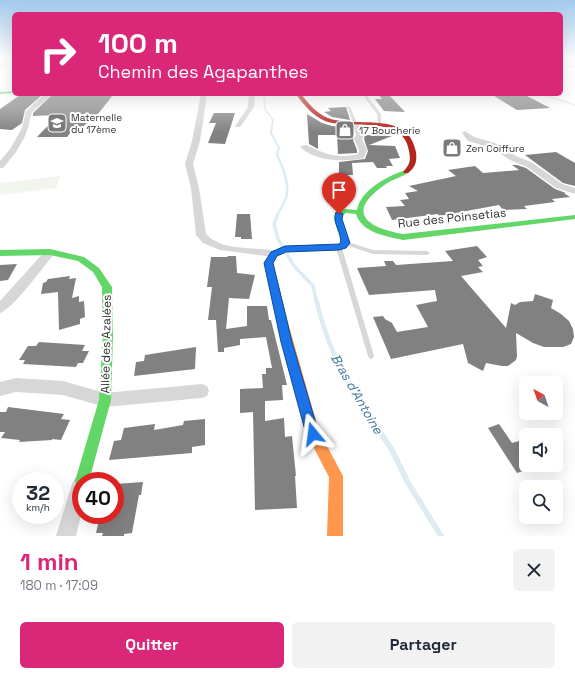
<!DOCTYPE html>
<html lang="fr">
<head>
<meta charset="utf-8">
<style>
  :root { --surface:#fff; --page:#f2f2f3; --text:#1f2937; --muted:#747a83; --accent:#db2777 }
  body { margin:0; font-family:"Space Grotesk",sans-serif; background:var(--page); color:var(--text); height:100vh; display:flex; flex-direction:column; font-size:15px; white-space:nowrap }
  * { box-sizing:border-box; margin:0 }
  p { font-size:13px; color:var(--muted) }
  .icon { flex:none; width:22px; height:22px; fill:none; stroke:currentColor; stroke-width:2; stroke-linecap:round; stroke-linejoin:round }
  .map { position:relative; height:536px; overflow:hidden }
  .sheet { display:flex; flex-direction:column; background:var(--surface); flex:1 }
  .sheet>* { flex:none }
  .guide { position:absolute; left:12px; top:12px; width:551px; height:84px; border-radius:6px; box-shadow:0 4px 16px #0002; background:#db2777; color:#fff; overflow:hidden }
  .needle { width:26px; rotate:320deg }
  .controls { position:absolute; left:519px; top:376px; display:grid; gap:8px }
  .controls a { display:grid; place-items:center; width:44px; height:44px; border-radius:6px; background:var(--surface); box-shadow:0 4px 16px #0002; font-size:20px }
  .speed { position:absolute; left:12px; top:472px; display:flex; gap:8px; font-size:20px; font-weight:700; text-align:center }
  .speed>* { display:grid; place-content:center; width:52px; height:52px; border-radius:50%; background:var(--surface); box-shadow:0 4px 16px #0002; line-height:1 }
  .speed small { font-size:10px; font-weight:400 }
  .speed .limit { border:6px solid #d22; background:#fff; color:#111 }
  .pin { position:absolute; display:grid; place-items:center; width:34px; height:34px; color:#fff; margin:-41px -17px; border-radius:50% 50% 50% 0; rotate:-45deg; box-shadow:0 0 4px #0007 }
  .pin .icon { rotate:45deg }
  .me { position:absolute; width:44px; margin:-22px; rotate:344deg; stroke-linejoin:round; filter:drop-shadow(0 0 3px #0008) }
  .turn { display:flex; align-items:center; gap:14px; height:84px; padding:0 20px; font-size:18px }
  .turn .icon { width:52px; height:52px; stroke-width:2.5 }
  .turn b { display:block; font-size:28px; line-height:34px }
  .round { display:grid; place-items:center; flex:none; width:42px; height:42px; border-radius:6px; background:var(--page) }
  .head { display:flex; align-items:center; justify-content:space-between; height:68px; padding:0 20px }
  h1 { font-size:24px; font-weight:600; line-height:30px; color:var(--accent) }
  .action { display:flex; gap:8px; margin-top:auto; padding:8px 20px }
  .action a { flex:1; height:46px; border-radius:6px; background:var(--accent); color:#fff; font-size:16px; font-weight:600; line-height:46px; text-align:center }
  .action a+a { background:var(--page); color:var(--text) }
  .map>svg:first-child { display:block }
</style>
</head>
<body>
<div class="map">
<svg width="575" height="536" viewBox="0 0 575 536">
  <rect width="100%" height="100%" fill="#fff"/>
  <path fill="#f1f5ed" d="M60 176 56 188 0 195V183Z"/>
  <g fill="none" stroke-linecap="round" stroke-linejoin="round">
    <path stroke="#ddebf3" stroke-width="1.5" d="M264 94V100
      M541 94 560 100"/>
    <path stroke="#ddebf3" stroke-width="2" d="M264 99 265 109 273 120 271 133 279 148 278 152
      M557 99 575 105"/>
    <path stroke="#ddebf3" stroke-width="2.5" d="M276 217C279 211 284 204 286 198 290 184 283 167 277 155L278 151"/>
    <path stroke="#ddebf3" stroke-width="3.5" d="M277 216 274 224 278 239 294 266 313 286 316 300"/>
    <path stroke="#ddebf3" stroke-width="4.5" d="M316 299C326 341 339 369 363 405"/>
    <path stroke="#ddebf3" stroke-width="5.5" d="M362 404 392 450 407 481 441 536"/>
  </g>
  <path fill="#818181" d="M43 94 25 110 22 123 12 130 0 129V109L20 95Z
    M53 94H99V95H113L94 119 87 123 78 131 71 132 67 137H37L58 115 33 116V113Z
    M378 94H388L405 112 384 111 375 99H382Z
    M491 94H523L550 108 517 110Z
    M346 107 350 120 332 117 324 112 331 111 328 108Z
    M214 113H235L225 144 208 143 216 123H209Z
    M307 114 322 123 332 126 352 128 354 135 353 140 357 150V153L338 154 337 135H318V149L309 144Z
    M365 135 392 136 369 145 395 146 400 158 389 159 393 166H386L387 168H377L373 162 352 163 353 175H339V162L365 159 368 151 364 139Z
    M556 152 575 163V186L563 183 525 155Z
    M512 165H517L526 168 555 189 566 193H564L570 197 552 199 555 202 524 206 527 209 503 210 499 205 439 216 438 214 392 220 386 207 405 206 400 200 409 199 405 193 418 191 409 186 456 176 448 170 475 166 483 173 519 170Z
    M237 214H250L252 239H241V237H235Z
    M477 246 487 257 478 260 483 266 478 267 483 272 461 276 506 328 511 303 515 305 520 302 533 301 535 294 553 300 551 308 561 314 569 321 573 329 574 337 571 344 563 347H544L533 343 516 333 517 356 516 360 508 366H502L486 363 483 371 468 363 463 344 391 359 373 317 383 316 385 319 392 323 397 332 428 327 416 305 437 301 435 290 369 295 357 268 386 266 384 261H393L396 265 453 261 445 251Z
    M228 256H236L237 273 255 275 249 299 229 298 226 329 247 326V306H267L269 320H271L287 385H282L283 400 265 401V421L284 418 285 437 292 436 296 476H295L297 508 255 510 253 412 240 413V389L263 388 262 374H266V368H272L266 337 240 339V345L224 348V352H218L216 320H208L212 287H207L211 257H227Z
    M17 264 8 280 0 281V265Z
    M70 276 69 279 76 278 72 298 79 296V302L84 301 85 317 80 319V324L59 330 58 292 41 294 43 283 46 282 48 279Z
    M39 342 85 345 82 351H89L83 363H78L76 367 23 364 25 360H19L28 346H36Z
    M196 347 195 369 134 376 136 362 144 361 145 355Z
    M8 407 64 414 61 419 70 420 61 440 52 439V440L19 442 20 440 1 438 5 432H0V412H6Z
    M205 419V445L192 447V453L109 460 114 441 121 440 124 428 155 424 154 430 183 425 184 421Z
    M499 424 512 443 526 439V470L517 473 488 428Z
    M143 482 141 495H139L132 533 124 534V536H102L103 533H96L100 515H115V484Z"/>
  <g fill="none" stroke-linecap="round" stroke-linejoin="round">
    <path fill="#d7d7d7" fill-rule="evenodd" d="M365 96H367L381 114V126L378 125 377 114 365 98Z
      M347 106 350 107 357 123 356 124 353 123Z
      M345 241 373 250 427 251 430 253 427 255 373 254 343 244 342 243Z
      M339 246 342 248 374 356 373 358 371 359 369 358 368 356 336 248Z"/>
    <path fill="#d7d7d7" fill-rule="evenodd" d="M12 58H14V61L0 68V65Z
      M561 63 575 66V68L561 65Z
      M45 94H52L32 112 28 128 24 138 16 152 3 168H0V161L10 149 22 128 26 111Z
      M201 94H207L200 141 193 164 199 188 206 234C224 253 255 245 278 252L279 254 278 256 274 257 220 250 203 243 196 235 191 188 185 164 192 141Z
      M249 94H255L254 107 240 127H236L235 126 248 107Z
      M355 121 358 123 364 135 362 139 367 150 364 158C344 162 316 162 300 147L304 145H307C323 154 339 159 358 154L359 150 354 139 356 135 352 123Z
      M465 131 474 137 498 144 516 156 533 163 562 184 575 188V194L556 188 527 167 510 160 492 148 468 141 462 133Z
      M50 249 55 252 54 254C43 267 14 308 0 313V301L46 250Z
      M16 378 63 381 105 393 202 384 207 386 209 391 207 396 202 398 105 407 63 395 16 392 0 396V382Z
      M81 475 87 478 89 481H81V515L76 536H56L72 484 75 478Z"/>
    <path fill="#63d668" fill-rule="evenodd" d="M14 91V93L0 94V92Z
      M406 170 409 172 408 173C400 178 390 180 383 186 344 214 370 228 403 234L575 215V219L403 240C386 236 362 233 356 214L346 213 343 215 342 219 349 243 342 250 286 252 277 256 273 263 289 326 288 329 284 330 280 329 265 263 271 252 285 246 337 245 341 242 334 219 336 212 345 209 357 210C361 189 388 176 406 170Z
      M50 249 84 257 99 268 112 287 113 336 111 400 89 481H81V488L77 486 75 481 99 400 103 336 102 287 93 272 78 261 50 255 0 256V250Z"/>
    <path fill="#ff974d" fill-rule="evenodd" d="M284 322 288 323 289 326 319 431 343 476V536H327L329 477 306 433 279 326 280 323Z"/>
    <path fill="#b3261e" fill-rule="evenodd" d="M296 94H301C308 103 317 114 328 118 357 129 408 109 416 152 417 161 416 167 408 173H404L403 172C410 164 411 161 409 151 404 114 350 130 325 121 313 116 303 104 296 94Z"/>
  </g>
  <linearGradient id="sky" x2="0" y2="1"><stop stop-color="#a3caec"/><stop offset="0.44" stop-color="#fff"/><stop offset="1" stop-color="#fff" stop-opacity="0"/></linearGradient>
  <rect width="575" height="133" fill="url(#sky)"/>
  <path fill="#1a73e8" stroke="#114b97" d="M336 212H339L343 214 342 219 350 243 346 248 339 250 286 252 277 256 273 263 292 342 319 434 317 438 313 440 308 438 306 434 281 342 264 263 271 252 285 246 340 244C344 234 331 223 336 212Z"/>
  <defs>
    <g id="school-square" transform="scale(1)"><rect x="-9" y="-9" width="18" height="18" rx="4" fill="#7a7a7a" stroke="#fff"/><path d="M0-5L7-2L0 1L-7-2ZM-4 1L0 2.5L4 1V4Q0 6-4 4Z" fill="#fff"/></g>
    <g id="shop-square" transform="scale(1)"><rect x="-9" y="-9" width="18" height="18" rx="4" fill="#7a7a7a" stroke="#fff"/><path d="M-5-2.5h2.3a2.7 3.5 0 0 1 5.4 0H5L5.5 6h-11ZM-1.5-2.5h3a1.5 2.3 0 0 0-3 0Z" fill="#fff"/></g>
  </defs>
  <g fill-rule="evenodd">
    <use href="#school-square" x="57" y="123"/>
    <use href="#shop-square" x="345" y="130"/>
    <use href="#shop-square" x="452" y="148"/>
  </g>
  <g text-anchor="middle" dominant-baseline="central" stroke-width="4" stroke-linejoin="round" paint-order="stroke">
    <g font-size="10" fill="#333" stroke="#fff" text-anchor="start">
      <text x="71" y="117">Maternelle<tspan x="71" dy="12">du 17ème</tspan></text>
      <text x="359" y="130">17 Boucherie</text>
      <text x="466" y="148">Zen Coiffure</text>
    </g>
    <g font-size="12" fill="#333" stroke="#fff">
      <text transform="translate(452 218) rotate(-6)">Rue des Poinsetias</text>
      <text transform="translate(106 344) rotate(-89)">Allée des Azalées</text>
    </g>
    <g font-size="13" font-style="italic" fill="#3f7597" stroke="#fff">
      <text transform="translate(357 394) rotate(60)">Bras d'Antoine</text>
    </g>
  </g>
</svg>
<div class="controls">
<a><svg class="needle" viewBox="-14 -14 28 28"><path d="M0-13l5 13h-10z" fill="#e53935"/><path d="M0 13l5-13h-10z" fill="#747a83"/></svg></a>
<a><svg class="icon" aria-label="sound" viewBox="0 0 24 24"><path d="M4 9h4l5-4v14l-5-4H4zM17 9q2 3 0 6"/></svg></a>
<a><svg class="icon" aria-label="search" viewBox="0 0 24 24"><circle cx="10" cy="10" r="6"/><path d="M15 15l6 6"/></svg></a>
</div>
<div class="speed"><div>32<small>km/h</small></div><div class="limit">40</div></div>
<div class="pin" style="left:339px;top:214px;background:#d93025"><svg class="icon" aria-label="arrive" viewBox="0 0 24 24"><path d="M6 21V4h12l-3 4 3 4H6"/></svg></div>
<svg class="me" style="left:313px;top:434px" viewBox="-20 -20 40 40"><path d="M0-17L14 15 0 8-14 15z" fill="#1a73e8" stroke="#fff" stroke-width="4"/></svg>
<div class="guide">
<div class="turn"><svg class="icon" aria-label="right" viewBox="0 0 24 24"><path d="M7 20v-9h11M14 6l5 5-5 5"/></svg><div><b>100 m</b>Chemin des Agapanthes</div></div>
</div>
</div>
<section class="sheet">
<div class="head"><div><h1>1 min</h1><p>180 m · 17:09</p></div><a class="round"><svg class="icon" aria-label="close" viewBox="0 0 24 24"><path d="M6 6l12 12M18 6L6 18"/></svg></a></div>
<div class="action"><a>Quitter</a><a>Partager</a></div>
</section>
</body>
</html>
